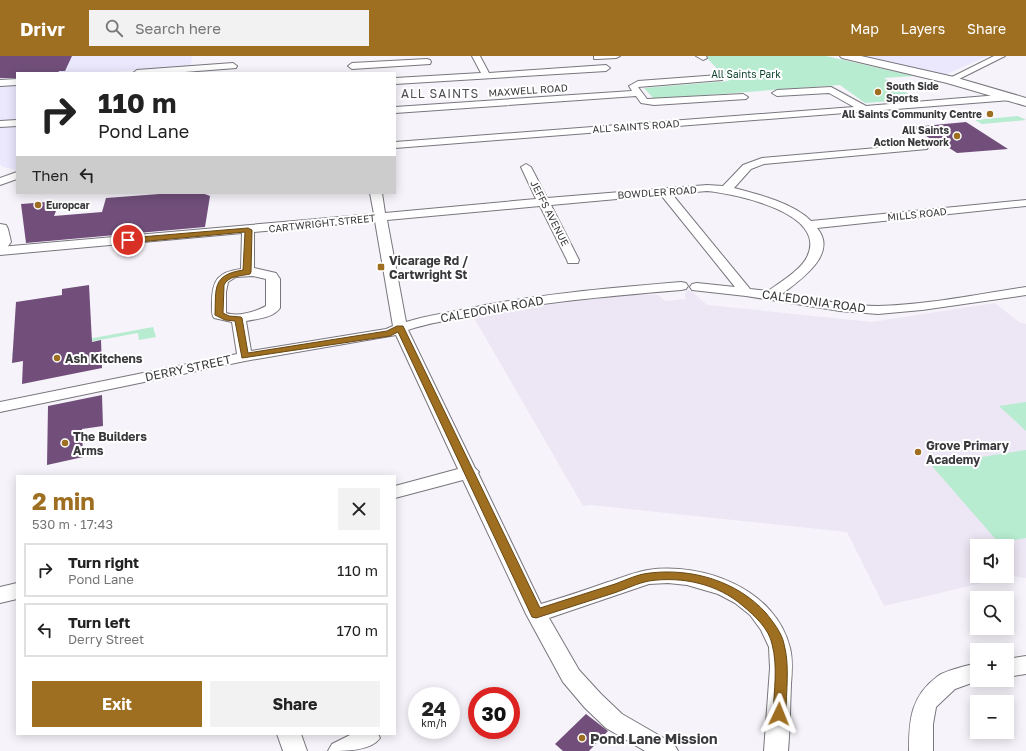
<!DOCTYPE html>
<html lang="en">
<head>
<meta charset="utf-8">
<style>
  :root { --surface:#fff; --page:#f2f2f2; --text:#222; --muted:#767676; --line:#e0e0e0; --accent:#9e6e21 }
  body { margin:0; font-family:"Golos Text",sans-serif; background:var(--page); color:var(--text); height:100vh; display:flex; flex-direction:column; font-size:15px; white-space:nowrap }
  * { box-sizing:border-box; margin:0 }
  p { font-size:13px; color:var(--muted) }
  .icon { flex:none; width:22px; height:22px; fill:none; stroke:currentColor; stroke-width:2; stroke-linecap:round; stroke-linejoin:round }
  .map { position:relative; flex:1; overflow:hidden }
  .sheet { position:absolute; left:16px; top:419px; width:380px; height:260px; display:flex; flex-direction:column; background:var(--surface); border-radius:0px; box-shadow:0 2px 10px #0003 }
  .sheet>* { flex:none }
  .banner { position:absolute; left:16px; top:16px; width:380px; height:122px; border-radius:0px; box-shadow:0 2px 10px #0003; background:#fff; color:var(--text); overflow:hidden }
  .tools { position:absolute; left:970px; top:483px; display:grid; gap:8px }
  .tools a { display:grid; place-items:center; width:44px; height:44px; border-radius:0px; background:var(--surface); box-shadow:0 2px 10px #0003; font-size:20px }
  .speed { position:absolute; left:408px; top:631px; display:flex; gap:8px; font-size:20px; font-weight:700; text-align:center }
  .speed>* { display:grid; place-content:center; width:52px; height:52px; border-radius:50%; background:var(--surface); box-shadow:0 2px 10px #0003; line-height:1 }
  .speed small { font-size:10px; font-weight:400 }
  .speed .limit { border:6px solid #d22; background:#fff; color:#111 }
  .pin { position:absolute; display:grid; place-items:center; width:34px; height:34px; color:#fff; margin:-17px; border:2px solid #fff; border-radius:50%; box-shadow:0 1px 4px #0007 }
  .me { position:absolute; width:44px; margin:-22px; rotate:2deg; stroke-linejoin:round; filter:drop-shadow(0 0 3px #0008) }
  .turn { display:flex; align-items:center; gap:14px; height:84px; padding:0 16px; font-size:18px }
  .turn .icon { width:52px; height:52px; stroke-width:2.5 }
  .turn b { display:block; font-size:28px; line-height:34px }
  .then { display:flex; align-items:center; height:38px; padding:0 16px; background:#0003; gap:8px; font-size:15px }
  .round { display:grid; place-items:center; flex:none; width:42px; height:42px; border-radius:0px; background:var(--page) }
  .head { display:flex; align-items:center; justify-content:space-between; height:68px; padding:0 16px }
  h1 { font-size:24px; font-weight:700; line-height:30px; color:var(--accent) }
  .cta { display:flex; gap:8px; margin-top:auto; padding:8px 16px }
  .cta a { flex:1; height:46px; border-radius:0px; background:var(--accent); color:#fff; font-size:16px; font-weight:700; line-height:46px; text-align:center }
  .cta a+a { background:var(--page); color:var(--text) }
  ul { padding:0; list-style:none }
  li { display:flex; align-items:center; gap:12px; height:54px; margin:0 8px 6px; padding:0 8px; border:2px solid var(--line); border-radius:0px }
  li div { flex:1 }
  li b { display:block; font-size:15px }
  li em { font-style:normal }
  header { display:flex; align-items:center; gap:24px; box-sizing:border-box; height:56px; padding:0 20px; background:var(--accent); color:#fff }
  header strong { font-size:19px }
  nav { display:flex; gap:22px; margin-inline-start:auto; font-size:14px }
  .search { width:280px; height:36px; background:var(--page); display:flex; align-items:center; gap:10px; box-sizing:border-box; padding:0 14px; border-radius:0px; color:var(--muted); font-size:15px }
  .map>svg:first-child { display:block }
</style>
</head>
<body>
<header>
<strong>Drivr</strong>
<div class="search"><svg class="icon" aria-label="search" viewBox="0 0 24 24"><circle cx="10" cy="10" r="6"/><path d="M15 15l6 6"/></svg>Search here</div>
<nav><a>Map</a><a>Layers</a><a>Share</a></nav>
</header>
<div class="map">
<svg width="1026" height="695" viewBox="0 0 1026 695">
  <rect width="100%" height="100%" fill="#f6f3fa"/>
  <path fill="#ebe7fd" d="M0 0H192L191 10 95 17H17V24L0 25Z
    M853 0H988L942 20Z
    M17 28V64L0 65V29Z
    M17 70V114L3 111 0 108V71Z"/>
  <path fill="#ede6f4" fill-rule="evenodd" d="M687 234H690L707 249 872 266 995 247 1019 266 1026 268V522L1012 520 884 550 847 476 591 449 583 450 473 260 520 252 635 238 658 239 665 245 686 243 685 238ZM977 490H1007V520H977Z"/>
  <path fill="#b7ecd0" d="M705 0H826L914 20 884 22 916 43 865 47 840 29 654 43 644 32 729 25Z
    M1018 60 1026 64 982 68 975 64Z
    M153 271 156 281 139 284 138 277 12 300V297Z
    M1026 346V375L999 350Z
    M1026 394V482L999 487 931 409Z"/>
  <path fill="#714f7a" d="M0 0H72L65 15H59L58 17H17L16 22H0Z
    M966 66 1008 93 957 97 943 88H938L913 71Z
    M173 137H202L210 140 205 171 26 187 21 148 60 145 54 160 102 156 106 142Z
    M89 229 92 286 101 284 102 312 22 328 23 305 12 307 16 246 62 239V233Z
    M102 339 103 370 82 373 83 401 47 409 48 350Z
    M586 658 608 675 589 695H563L555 688Z"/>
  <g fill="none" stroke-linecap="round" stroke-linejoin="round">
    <g stroke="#79767d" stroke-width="2">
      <path id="street" d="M472 0H480L489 17 606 9 610 12 606 15 395 28V22L481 17Z
        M594 0H620L616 2 597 3H594Z
        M696 0H706L707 2 703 4Z
        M994 0H1005L953 26 950 27 946 24Z
        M427 3 430 4 431 6 430 8 352 13 348 10 352 7Z
        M233 7 237 10 236 12 172 17H133L137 14Z
        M719 19 723 22 722 24 638 31 647 43 743 38 748 41 746 43 654 49 641 47 636 40 395 57V51L632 35 629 30 638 25Z
        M17 23V29L0 30V24Z
        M831 31 866 50 1011 38 1016 41 1011 44 395 92V86L854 51 829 37 777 40 772 37 777 34Z
        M17 64V70L0 71V65Z
        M923 88 928 91 927 93 764 108 751 113 734 132C757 138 794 147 811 165L1026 144V150L817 172C839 198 800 224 782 238 814 243 846 250 878 250 927 249 978 238 1026 231V239L922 254 878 258 840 255 746 240 692 234 690 231 692 228 697 227 735 231 661 139 551 149 579 204 578 207H568L567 204 540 150 387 164 406 266C425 260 446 257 466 253 537 238 609 232 681 226L686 227 688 230 686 233 681 234C610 240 540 246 470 260 450 264 428 267 408 274L475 412 479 416 478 417 541 548C564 541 586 534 608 526 621 522 635 516 648 514 703 506 776 533 790 592 793 604 792 616 791 628 790 651 790 673 788 695H764L770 612 769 591 761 574 750 559 735 547 718 538 687 529 668 527 649 528 549 562 579 614 601 638 622 658 674 688 678 695H645L606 672 585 652 563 626 526 558 463 424 395 442V430L458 413 396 279 245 305 0 356V346L237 298 232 266 214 262C211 258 212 252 212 247 212 224 218 216 241 213L242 177 0 199V191L374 158 370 137H382L385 157 536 143 521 111 526 108 531 111 547 142 707 129 723 130 743 109 762 102ZM707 135C736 138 829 157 807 201 801 214 779 227 768 235L750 233 672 138ZM375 165 393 270 386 273 251 295 246 265C257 263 273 262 280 252V223L276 217 254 212V176ZM253 220 266 223V250C255 256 238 261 226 257V236L228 226 236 221Z
        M17 116V123L0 129V122Z
        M17 527V543L0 547V531Z
        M1026 600V618L1007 621V603Z
        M977 607V624H980L955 633 936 651 933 668V695H909C909 663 911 640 938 620 947 614 966 610 977 607Z
        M277 678H301L307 695H283Z
        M352 678H378L380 682C371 695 346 695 328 695L332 688Z"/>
    </g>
    <g stroke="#79767d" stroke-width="2">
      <path id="secondary" d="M840 0H861L954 21 1026 42V50L947 27 842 2Z"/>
    </g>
    <g stroke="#79767d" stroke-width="2">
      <path id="highway" d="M0 168 6 169 8 173 11 186 6 193 0 194Z"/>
    </g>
    <use href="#street" fill="#fff" fill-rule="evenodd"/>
    <use href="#secondary" fill="#fff" fill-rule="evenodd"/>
    <use href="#highway" fill="#fff" fill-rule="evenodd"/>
  </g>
  <path fill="#9e6e21" stroke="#674815" d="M248 172 252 174 251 216 250 218C241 220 228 220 224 229L223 257 229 260 241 261 242 262 248 297 387 275 397 270H403L540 552C565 544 590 536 615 528 626 524 638 518 650 517 692 512 737 525 766 557 773 566 782 577 784 588 790 610 786 635 786 658L784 662 779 664 775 662 773 658C774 635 778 610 772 588 769 573 755 560 743 550 718 528 682 520 649 525 638 527 626 533 614 537 588 545 562 554 536 562L532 561 398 276 390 280 242 302 235 265 225 264 215 259C216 232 212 219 243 214L245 176 128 187 124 184 128 182Z"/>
  <g fill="#9e6e21" stroke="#fff" stroke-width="1.5">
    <circle cx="878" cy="36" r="4"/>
    <circle cx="990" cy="58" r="4"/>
    <circle cx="957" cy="80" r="4"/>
    <circle cx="38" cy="149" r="4"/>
    <rect x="377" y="207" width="8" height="8" rx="2"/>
    <circle cx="57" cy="302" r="4"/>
    <circle cx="65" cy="387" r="4"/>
    <circle cx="918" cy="396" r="4"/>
    <circle cx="582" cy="682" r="4"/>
  </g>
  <g text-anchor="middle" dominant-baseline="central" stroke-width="4" stroke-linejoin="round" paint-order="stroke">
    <g font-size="10" fill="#093f2a" stroke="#fff">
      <text x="746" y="18">All Saints Park</text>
    </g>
    <g font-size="10" font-weight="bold" fill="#39383b" stroke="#fff" text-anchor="start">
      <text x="886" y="30">South Side<tspan x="886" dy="12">Sports</tspan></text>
      <text x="982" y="58" text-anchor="end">All Saints Community Centre</text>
      <text x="949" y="74" text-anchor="end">All Saints<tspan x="949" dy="12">Action Network</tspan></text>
      <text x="46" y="149">Europcar</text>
    </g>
    <g font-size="10" fill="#39383b" stroke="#fff">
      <text transform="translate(528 34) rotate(-4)">MAXWELL ROAD</text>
      <text transform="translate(636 70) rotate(-4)">ALL SAINTS ROAD</text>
      <text transform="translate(657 136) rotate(-4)">BOWDLER ROAD</text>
      <text transform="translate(550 157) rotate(63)">JEFFS AVENUE</text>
      <text transform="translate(917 158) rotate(-6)">MILLS ROAD</text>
      <text transform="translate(322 167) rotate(-6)">CARTWRIGHT STREET</text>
    </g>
    <g font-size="12" letter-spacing="1" fill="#524f55" stroke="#fff">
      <text x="440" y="37">ALL SAINTS</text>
    </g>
    <g font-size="12" font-weight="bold" fill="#39383b" stroke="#fff" text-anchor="start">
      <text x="389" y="204">Vicarage Rd /<tspan x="389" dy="14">Cartwright St</tspan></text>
      <text x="65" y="302">Ash Kitchens</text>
      <text x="73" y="380">The Builders<tspan x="73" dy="14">Arms</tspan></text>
      <text x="926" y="389">Grove Primary<tspan x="926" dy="14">Academy</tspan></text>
    </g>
    <g font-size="12" fill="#39383b" stroke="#fff">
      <text transform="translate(814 245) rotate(8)">CALEDONIA ROAD</text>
      <text transform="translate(492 253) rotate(-10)">CALEDONIA ROAD</text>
      <text transform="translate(188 312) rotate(-12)">DERRY STREET</text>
    </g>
    <g font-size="14" font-weight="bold" fill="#39383b" stroke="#fff" text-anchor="start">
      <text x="590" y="682">Pond Lane Mission</text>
    </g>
  </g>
</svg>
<div class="tools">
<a><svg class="icon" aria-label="sound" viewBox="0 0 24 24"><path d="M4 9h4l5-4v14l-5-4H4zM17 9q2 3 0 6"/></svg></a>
<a><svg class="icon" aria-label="search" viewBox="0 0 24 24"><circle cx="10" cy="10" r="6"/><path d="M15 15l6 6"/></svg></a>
<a>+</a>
<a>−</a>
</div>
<div class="speed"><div>24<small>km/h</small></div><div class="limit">30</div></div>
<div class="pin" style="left:128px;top:184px;background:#d93025"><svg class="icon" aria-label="arrive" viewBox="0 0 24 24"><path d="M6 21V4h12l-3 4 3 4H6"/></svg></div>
<svg class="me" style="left:779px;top:658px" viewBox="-20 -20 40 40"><path d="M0-17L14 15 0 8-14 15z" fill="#9e6e21" stroke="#fff" stroke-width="4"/></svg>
<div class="banner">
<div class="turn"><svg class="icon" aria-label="right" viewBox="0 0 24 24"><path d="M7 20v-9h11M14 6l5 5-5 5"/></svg><div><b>110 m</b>Pond Lane</div></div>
<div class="then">Then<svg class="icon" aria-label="left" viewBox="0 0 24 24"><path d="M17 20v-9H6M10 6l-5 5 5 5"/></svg></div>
</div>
<section class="sheet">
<div class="head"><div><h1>2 min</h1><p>530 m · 17:43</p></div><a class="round"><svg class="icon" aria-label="close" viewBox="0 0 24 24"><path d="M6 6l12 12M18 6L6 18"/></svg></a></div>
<ul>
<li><svg class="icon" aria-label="right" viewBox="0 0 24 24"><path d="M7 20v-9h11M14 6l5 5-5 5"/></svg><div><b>Turn right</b><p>Pond Lane</p></div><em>110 m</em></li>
<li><svg class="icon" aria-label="left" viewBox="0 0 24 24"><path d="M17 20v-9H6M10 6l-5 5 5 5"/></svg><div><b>Turn left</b><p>Derry Street</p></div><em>170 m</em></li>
</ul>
<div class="cta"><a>Exit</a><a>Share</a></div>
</section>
</div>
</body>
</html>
